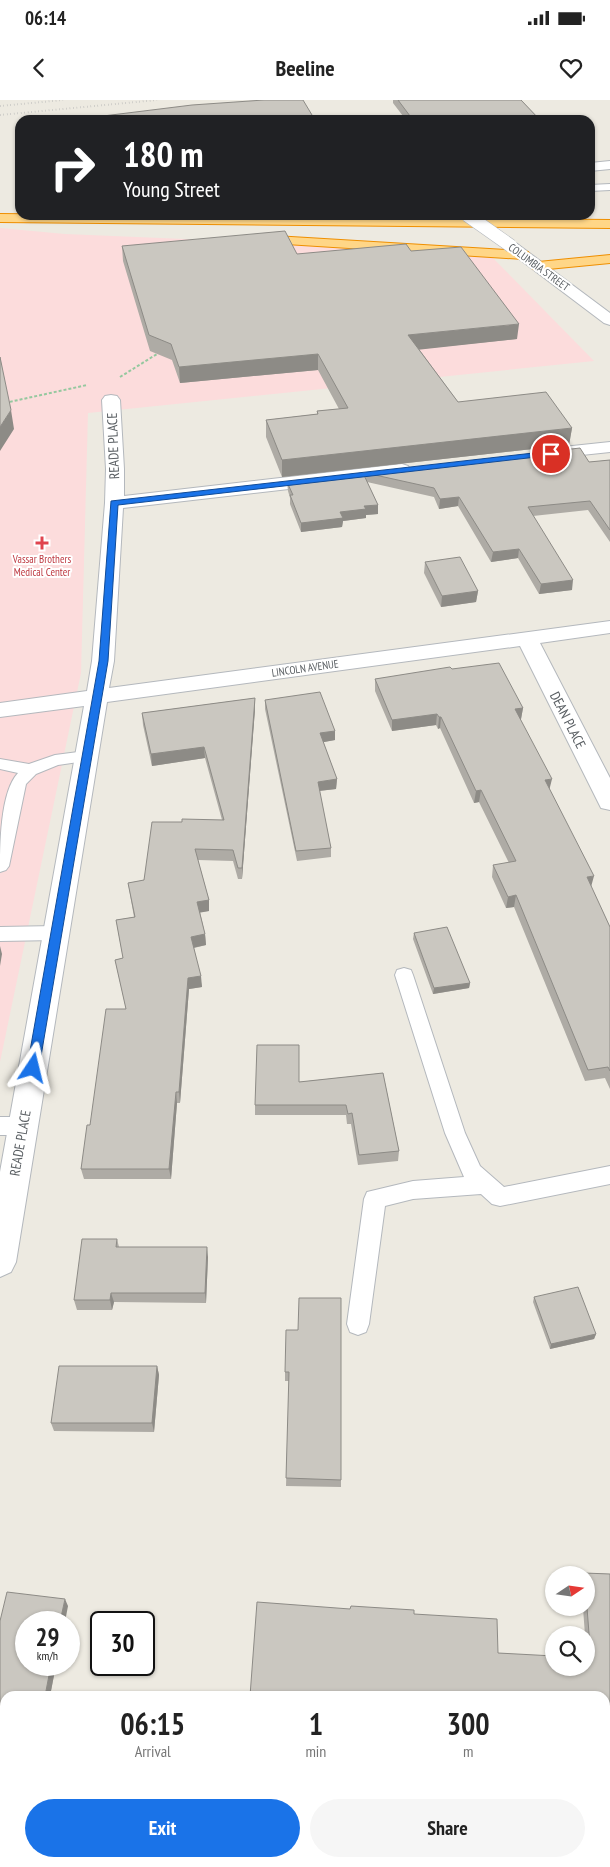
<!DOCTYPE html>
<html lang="en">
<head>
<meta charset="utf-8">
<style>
  :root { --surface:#fff; --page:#f6f6f6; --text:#222; --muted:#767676; --accent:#1a73e8 }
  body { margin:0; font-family:"PT Sans Narrow",sans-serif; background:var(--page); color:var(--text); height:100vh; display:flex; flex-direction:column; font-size:19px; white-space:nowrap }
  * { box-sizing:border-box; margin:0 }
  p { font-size:16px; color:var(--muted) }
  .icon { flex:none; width:28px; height:28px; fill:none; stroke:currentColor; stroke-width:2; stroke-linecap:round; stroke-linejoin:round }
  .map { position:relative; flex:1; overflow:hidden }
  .details { position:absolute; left:0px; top:1591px; width:610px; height:176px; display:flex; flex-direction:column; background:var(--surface); border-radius:15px 15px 0 0; box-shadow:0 1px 4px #0004 }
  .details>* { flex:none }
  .banner { position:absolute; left:15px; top:15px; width:580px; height:105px; border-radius:15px; box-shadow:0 1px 4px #0004; background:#202124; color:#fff; overflow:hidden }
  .needle { width:32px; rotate:77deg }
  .fabs { position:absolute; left:545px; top:1466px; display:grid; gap:10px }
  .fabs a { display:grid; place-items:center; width:50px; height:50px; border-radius:50%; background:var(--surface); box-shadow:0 1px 4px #0004; font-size:25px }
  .speed { position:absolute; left:15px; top:1511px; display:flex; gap:10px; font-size:25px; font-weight:700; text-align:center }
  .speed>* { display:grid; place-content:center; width:65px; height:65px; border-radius:50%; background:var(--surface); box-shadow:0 1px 4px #0004; line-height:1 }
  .speed small { font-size:12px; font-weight:400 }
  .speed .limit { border:2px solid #111; border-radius:8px; background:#fff; color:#111 }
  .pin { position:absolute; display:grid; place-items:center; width:42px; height:42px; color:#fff; margin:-21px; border:2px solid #fff; border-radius:50%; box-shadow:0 1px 5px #0007 }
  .me { position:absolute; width:55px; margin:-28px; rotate:10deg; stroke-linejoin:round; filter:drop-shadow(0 0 4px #0008) }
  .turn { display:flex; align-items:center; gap:18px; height:105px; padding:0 25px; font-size:22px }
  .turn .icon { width:65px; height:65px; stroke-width:2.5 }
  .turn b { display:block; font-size:35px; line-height:42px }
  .eta { display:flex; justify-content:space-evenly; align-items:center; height:85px; text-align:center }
  .eta b { font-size:30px; font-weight:800; line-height:35px }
  .cta { display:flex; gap:10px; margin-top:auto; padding:10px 25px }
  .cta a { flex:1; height:58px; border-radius:30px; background:var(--accent); color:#fff; font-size:20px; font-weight:800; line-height:58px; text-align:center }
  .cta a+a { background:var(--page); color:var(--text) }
  .status { display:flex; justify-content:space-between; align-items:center; height:35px; padding:0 25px; background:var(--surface); direction:ltr }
  .status svg { height:14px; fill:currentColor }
  header { display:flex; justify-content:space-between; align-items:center; height:65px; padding:0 25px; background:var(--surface); font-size:22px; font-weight:800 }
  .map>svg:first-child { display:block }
</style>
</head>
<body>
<div class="status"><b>06:14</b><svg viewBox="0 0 49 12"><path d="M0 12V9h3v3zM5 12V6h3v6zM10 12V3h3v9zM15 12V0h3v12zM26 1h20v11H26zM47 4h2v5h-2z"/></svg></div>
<header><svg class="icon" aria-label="back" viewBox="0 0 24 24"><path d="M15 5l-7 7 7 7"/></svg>Beeline<svg class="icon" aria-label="heart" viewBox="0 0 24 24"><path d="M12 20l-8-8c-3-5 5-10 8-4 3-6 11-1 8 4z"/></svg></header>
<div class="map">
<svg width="610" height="1767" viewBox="0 0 610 1767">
  <rect width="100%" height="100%" fill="#edeae1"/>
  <path fill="#fcdcdc" d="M0 128 65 134 278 143 493 158 594 261 88 313 81 573 0 962Z"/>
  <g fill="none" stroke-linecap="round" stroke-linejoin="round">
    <g stroke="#b4b8bd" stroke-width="2">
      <path id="lane" d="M610 84V90L590 91V85Z
        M86 651 92 652 94 656 92 660 58 665 36 674 26 684 9 766 6 770 0 772C0 746 0 692 18 673L0 669V659L29 664 55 655Z
        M56 826 62 828 65 833 62 838 56 840 0 841V827Z
        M404 868 411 870 413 875 465 1033 480 1066 504 1087 610 1066V1084L500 1106 492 1104 481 1094 413 1099 385 1106 369 1224 366 1232 358 1235 350 1232 347 1224 364 1099 367 1092 413 1081 464 1077 445 1033 395 875 397 870Z
        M0 1017H23L30 1020 33 1026 30 1032 23 1035H0Z
        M25 1762H55L54 1767H24Z
        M222 1762H252V1767H222Z"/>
    </g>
    <g stroke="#b4b8bd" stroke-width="2">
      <path id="street" d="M610 61V69L590 71V63Z
        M511 142 516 143 610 213V225L604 223 506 149 504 146 506 143Z
        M111 295 117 296 120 300 124 369V396L402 364 408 366 411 370 408 374 402 376 123 408 114 561 109 588 610 521V533L540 543 610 678V710L601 708 520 546 107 602 16 1162 11 1172 0 1177V1072L84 606 0 617V603L87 591 92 561 105 403 106 369 102 300 105 296Z
        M610 342V352L544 359 538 358 535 354 538 350 544 349Z"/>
    </g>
    <g stroke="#b5babf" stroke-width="2">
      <path id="secondary" d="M0 1688 5 1689V1731L0 1730Z
        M396 1762H472L474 1767H398Z"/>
    </g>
    <g stroke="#ef8f00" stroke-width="2">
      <path id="highway" d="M0 114 610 120V128L0 122Z
        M258 135 523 151 528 152 530 155 528 158 523 159 253 142 251 139 253 136Z
        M610 155V163L538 170 533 169 531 166 533 163 538 162Z"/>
    </g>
    <path stroke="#95c89f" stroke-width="2" stroke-dasharray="3 2" stroke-linecap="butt" d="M120 277 157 254
      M0 304 87 285"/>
    <use href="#lane" fill="#fff" fill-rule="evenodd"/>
    <use href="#street" fill="#fff" fill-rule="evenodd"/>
    <use href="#secondary" fill="#fff" fill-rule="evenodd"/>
    <use href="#highway" fill="#ffd687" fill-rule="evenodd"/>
    <path stroke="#b3b4b4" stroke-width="2" stroke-dasharray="0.5 3" stroke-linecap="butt" d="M0 6 63 0
      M0 15 157 0"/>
    <g stroke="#b4b8bd" stroke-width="14" stroke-linecap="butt">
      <path id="street-bridge" d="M467 115 511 146"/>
    </g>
    <use href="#street-bridge" stroke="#fff" stroke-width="13"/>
  </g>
  <path fill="#aeaba5" d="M393 0H521L540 20H406L393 3Z
    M122 146 297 154 411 151 517 239 419 249 458 302 572 328 569 345 282 377 266 337V320L317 314V311L339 309 318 270 180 283 172 260 150 251 123 161Z
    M610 360V442L588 410 533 416 572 490 539 494 518 458 491 462 458 406 439 409 434 397 367 382 378 405V414L366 415V418L343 421 342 427 301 432 290 404V398L288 391 287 382 365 379 366 373 589 362Z
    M425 462 478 491 476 502 441 507 424 473Z
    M452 569 523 608 521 619 520 620 591 787 610 827V989L605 978 585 981 514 807 506 808 492 777 493 765 509 763 479 702 474 703 440 628 438 629 436 625 392 631 375 591V579Z
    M255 598V609L242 779H238L233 761 198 760 209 800V811L200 812 205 834 206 845 194 848 202 887 189 889 180 1003H177L171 1079H84L81 1069 90 1025 126 909 115 860 123 858 116 820 134 817 128 783 144 780 182 722 222 720 205 658 152 666 143 625 142 613Z
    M265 600 335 631V640L323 642 337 679 336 689 319 691 331 748V757L297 761 265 609Z
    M414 833 470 883 469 888 433 894 413 839Z
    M383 973 399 1051 398 1061 358 1065 351 1024H347L346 1015H255V1005L299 982Z
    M117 1139 119 1147 208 1157 206 1203 114 1202 112 1210H77L74 1200Z
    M534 1197 596 1234 594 1239 550 1249 533 1202Z
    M298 1230 341 1380V1387L286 1386 289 1281H285V1272Z
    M157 1266 159 1275 154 1332 54 1331 51 1323Z
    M584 1473 610 1474V1661H605V1596H250L414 1514 498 1553 587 1559 586 1535H585L583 1508H586V1475H583Z
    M68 1506 26 1565H56L50 1596H5V1617L0 1616V1521Z"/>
  <path fill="#8d8b86" d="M519 224 517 239 407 251 408 235Z
    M318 254V270L180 283 179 267Z
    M11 310 14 329 0 351V327Z
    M572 328 569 345 282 377V360Z
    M459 397 458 406 439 409 440 399Z
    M378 405V414L366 415V418L343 421 342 427 301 432V423L364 406Z
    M519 449 518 458 491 462 493 452Z
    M573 480 572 490 539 494 541 484Z
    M478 491 476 502 441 507 442 496Z
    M255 598V609L242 779V768Z
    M523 608 521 619 513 621 515 609Z
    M437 614 436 625 392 631V620Z
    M439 617H441L440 628 438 629Z
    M335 631V640L319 643 320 633Z
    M204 647 205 658 152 666 151 654Z
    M337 679 336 689 318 691V682Z
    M552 679 549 691 545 680Z
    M481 690 479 702 474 703 476 691Z
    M594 776 591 787 587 777Z
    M516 795 514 807 506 808 508 797Z
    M209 800V811L198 813 197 802Z
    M205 834 206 845 192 848 191 837Z
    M0 846 2 854 0 866Z
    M201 876 202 887 189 889 180 1003 179 992 188 878Z
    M470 883 469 888 433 894 434 888Z
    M176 992 177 1003 171 1079 169 1069Z
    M207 1147 208 1157 206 1203 205 1193Z
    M111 1193 114 1202 112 1210 110 1200Z
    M596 1234 594 1239 550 1249 551 1244Z
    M157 1266 159 1275 154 1332 152 1323Z
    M65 1499 68 1506 65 1522H60Z
    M51 1565H56L50 1596H45Z"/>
  <path fill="#cac7c0" stroke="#8d8b86" d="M264 0H303L315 20H88L87 18 192 5Z
    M398 0H521L540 20H413Z
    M285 131 297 154 406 144 411 151 461 147 519 224 408 235 458 302 546 292 572 328 282 360 266 320 318 314 317 311 348 308 318 254 179 267 171 244 149 235 122 146Z
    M0 257 11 310 0 327Z
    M580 348 589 362 610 360V430L590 401 528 407 573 480 541 484 519 449 493 452 459 397 440 399 434 388 366 373Z
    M363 373 378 405 364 406 366 409 340 412 343 418 301 423 290 395H293L287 382Z
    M460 457 478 491 442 496 425 462Z
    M499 563 523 608 515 609 552 679 545 680 594 776 587 777 610 827V971L608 967 588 970 516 795 508 797 493 765 516 761 481 690 476 691 441 617H439L437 614 392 620 375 579 450 567 452 569Z
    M320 592 335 631 320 633 337 679 318 682 331 748 296 751 265 600Z
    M255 598 242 768H238L233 750 195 749 209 800 197 802 205 834 191 837 201 876 188 878 179 992H176L169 1069H81L87 1025H90L106 909H126L115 860 123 858 116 820 135 817 128 783 144 780 152 722H182V719L224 720 204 647 151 654 142 613Z
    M447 827 470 883 434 888 414 833Z
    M257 945H299V982L383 973 399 1051 359 1055 352 1013 348 1014 346 1005H255Z
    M82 1139H117L116 1147H207L205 1193H111L110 1200H74Z
    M578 1187 596 1234 551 1244 534 1197Z
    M299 1198H341V1380L286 1378 289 1272H285L286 1230H298Z
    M59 1266H157L152 1323H51Z
    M584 1473 610 1474V1656H605V1596H250L257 1502 350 1509 351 1506 414 1510V1514L497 1519 498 1553 554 1556V1568H586V1559H591L586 1495V1475H585Z
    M7 1492 65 1499 60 1522H26V1565H51L45 1596H5V1612H0V1521Z"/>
  <path fill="#1a73e8" stroke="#114b97" d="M551 351 554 352V355L118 405 108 561 39 968 37 972H29L27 968 99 561 111 401Z"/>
  <path fill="#e0444e" stroke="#fff" stroke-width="2" d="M39.5 435.5h5v5h5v5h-5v5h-5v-5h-5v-5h5z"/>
  <g text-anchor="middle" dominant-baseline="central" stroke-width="4" stroke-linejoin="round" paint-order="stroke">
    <g font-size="11" fill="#5a5f63" stroke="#fff">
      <text transform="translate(539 167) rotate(36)">COLUMBIA STREET</text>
      <text transform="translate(305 568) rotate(-8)">LINCOLN AVENUE</text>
    </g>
    <g font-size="11" fill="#be3a42" stroke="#fff">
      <text x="42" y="459">Vassar Brothers<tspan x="42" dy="13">Medical Center</tspan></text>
    </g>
    <g font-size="14" fill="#5a5f63" stroke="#fff">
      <text transform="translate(113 346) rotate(-92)">READE PLACE</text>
      <text transform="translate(568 620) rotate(63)">DEAN PLACE</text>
      <text transform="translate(20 1043) rotate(-80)">READE PLACE</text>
    </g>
  </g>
</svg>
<div class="fabs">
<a><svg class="needle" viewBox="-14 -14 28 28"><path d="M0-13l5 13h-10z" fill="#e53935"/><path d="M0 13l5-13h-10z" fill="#767676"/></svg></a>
<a><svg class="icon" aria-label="search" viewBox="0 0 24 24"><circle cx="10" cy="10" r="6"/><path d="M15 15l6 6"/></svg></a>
</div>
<div class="speed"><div>29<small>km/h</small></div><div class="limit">30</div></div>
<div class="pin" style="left:551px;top:354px;background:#d93025"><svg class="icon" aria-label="arrive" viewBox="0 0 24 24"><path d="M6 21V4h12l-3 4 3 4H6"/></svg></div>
<svg class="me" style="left:33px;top:968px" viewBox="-20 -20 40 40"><path d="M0-17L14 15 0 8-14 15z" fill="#1a73e8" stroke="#fff" stroke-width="4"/></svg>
<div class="banner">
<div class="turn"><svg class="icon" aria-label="right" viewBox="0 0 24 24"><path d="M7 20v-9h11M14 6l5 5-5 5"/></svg><div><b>180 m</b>Young Street</div></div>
</div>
<section class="details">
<div class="eta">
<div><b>06:15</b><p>Arrival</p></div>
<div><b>1</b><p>min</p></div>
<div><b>300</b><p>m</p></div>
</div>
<div class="cta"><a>Exit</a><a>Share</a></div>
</section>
</div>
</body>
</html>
